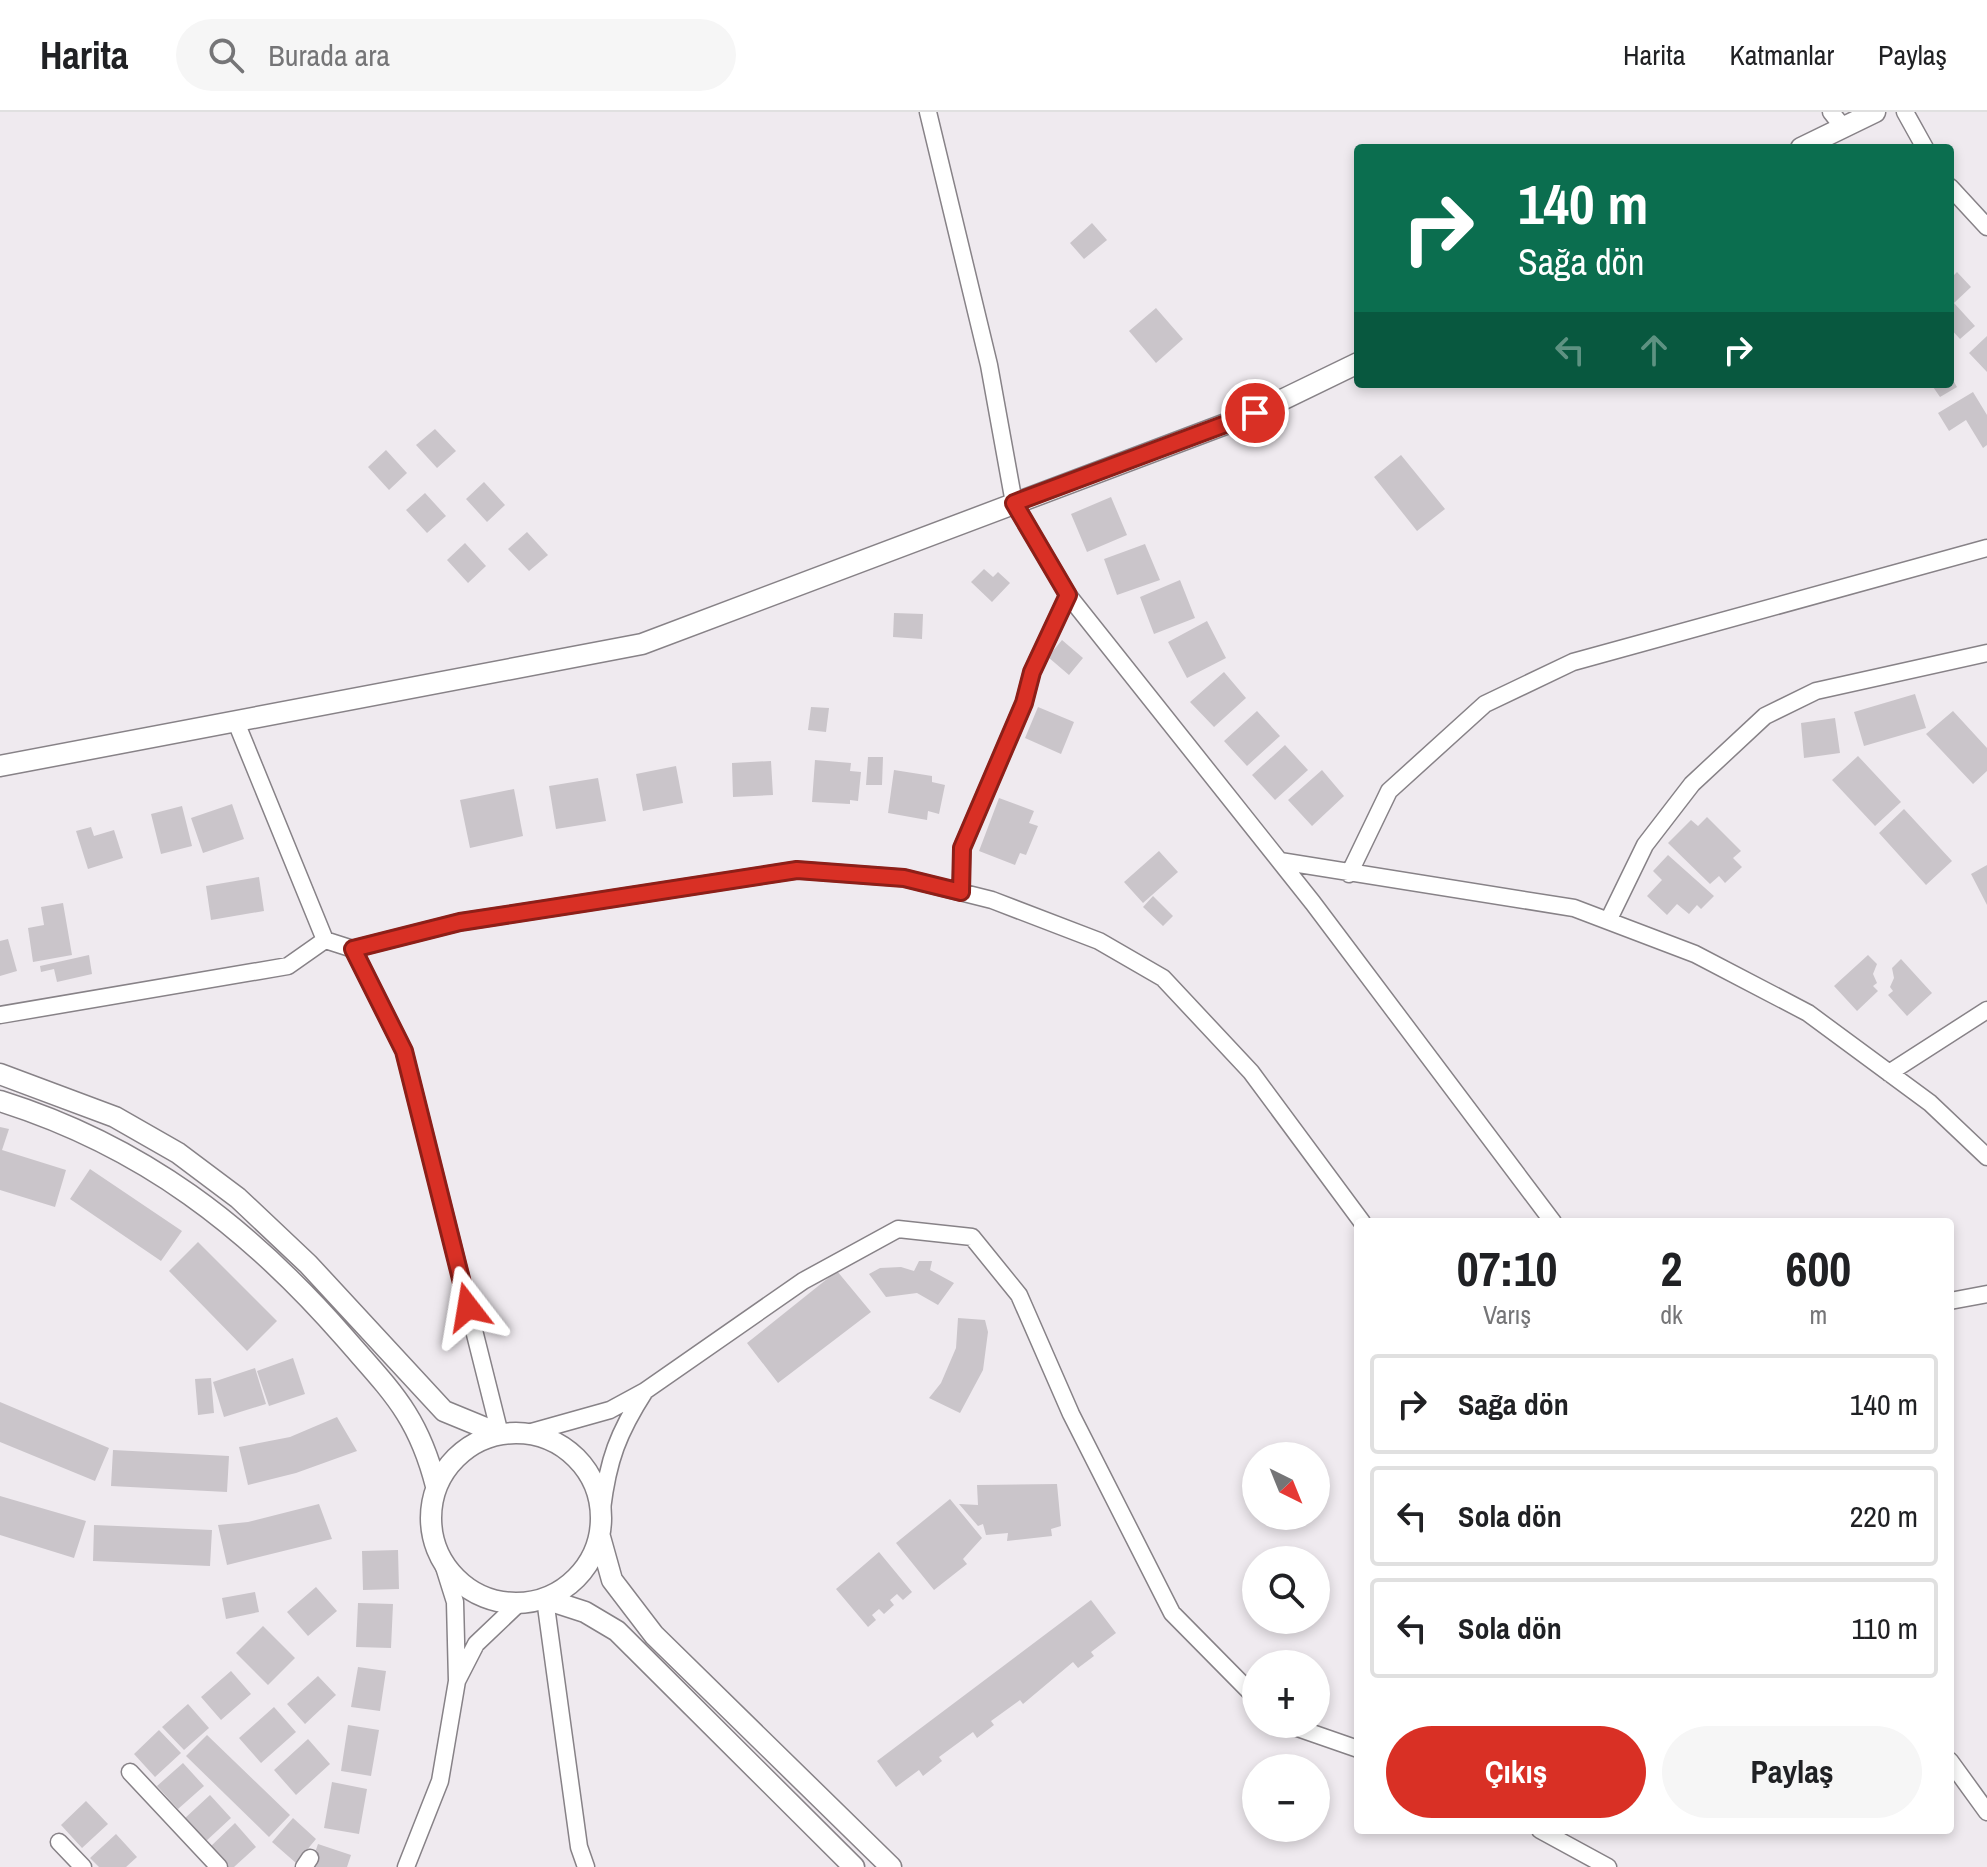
<!DOCTYPE html>
<html lang="tr">
<head>
<meta charset="utf-8">
<style>
  :root { --surface:#fff; --page:#f6f6f6; --text:#202124; --muted:#757577; --line:#e0e0e0; --accent:#d93025 }
  body { margin:0; font-family:"Archivo Narrow",sans-serif; background:var(--page); color:var(--text); height:100vh; display:flex; flex-direction:column; font-size:30px; white-space:nowrap }
  * { box-sizing:border-box; margin:0 }
  p { font-size:26px; color:var(--muted) }
  .icon { flex:none; width:44px; height:44px; fill:none; stroke:currentColor; stroke-width:2; stroke-linecap:round; stroke-linejoin:round }
  .map { position:relative; flex:1; overflow:hidden }
  .panel { position:absolute; left:1354px; top:1106px; width:600px; height:616px; display:flex; flex-direction:column; background:var(--surface); border-radius:8px; box-shadow:0 4px 12px #0003 }
  .panel>* { flex:none }
  .guide { position:absolute; left:1354px; top:32px; width:600px; height:244px; border-radius:8px; box-shadow:0 4px 12px #0003; background:#0b6e4f; color:#fff; overflow:hidden }
  .needle { width:52px; rotate:137deg }
  .controls { position:absolute; left:1242px; top:1330px; display:grid; gap:16px }
  .controls a { display:grid; place-items:center; width:88px; height:88px; border-radius:50%; background:var(--surface); box-shadow:0 4px 12px #0003; font-size:40px }
  .pin { position:absolute; display:grid; place-items:center; width:68px; height:68px; color:#fff; margin:-34px; border:4px solid #fff; border-radius:50%; box-shadow:0 2px 8px #0007 }
  .me { position:absolute; width:88px; margin:-44px; rotate:346deg; stroke-linejoin:round; filter:drop-shadow(0 0 6px #0008) }
  .turn { display:flex; align-items:center; gap:28px; height:168px; padding:0 32px; font-size:36px }
  .turn .icon { width:104px; height:104px; stroke-width:2.5 }
  .turn b { display:block; font-size:56px; line-height:68px }
  .lanes { display:flex; align-items:center; height:76px; padding:0 32px; background:#0003; justify-content:center; gap:40px; direction:ltr }
  .lanes .off { opacity:.35 }
  .eta { display:flex; justify-content:space-evenly; align-items:center; height:136px; text-align:center }
  .eta b { font-size:48px; font-weight:800; line-height:56px }
  .button { display:flex; gap:16px; margin-top:auto; padding:16px 32px }
  .button a { flex:1; height:92px; border-radius:48px; background:var(--accent); color:#fff; font-size:32px; font-weight:800; line-height:92px; text-align:center }
  .button a+a { background:var(--page); color:var(--text) }
  ul { padding:0; list-style:none }
  li { display:flex; align-items:center; gap:24px; height:100px; margin:0 16px 12px; padding:0 16px; border:4px solid var(--line); border-radius:8px }
  li div { flex:1 }
  li b { display:block; font-size:30px }
  li em { font-style:normal }
  header { display:flex; align-items:center; gap:48px; box-sizing:border-box; height:112px; padding:0 40px; background:var(--surface); border-bottom:2px solid var(--line) }
  header strong { font-size:38px }
  nav { display:flex; gap:44px; margin-inline-start:auto; font-size:28px }
  .search { width:560px; height:72px; background:var(--page); display:flex; align-items:center; gap:20px; box-sizing:border-box; padding:0 28px; border-radius:44px; color:var(--muted); font-size:30px }
  .map>svg:first-child { display:block }
</style>
</head>
<body>
<header>
<strong>Harita</strong>
<div class="search"><svg class="icon" aria-label="search" viewBox="0 0 24 24"><circle cx="10" cy="10" r="6"/><path d="M15 15l6 6"/></svg>Burada ara</div>
<nav><a>Harita</a><a>Katmanlar</a><a>Paylaş</a></nav>
</header>
<div class="map">
<svg width="1987" height="1755" viewBox="0 0 1987 1755">
  <rect width="100%" height="100%" fill="#efeaef"/>
  <path fill="#cac5ca" d="M1092 111 1107 128 1084 147 1070 131Z
    M1957 160 1971 175 1954 191 1975 214 1960 227 1950 216V167Z
    M1156 196 1183 227 1156 251 1129 219Z
    M1987 224V260L1969 241Z
    M1950 263 1957 275 1940 285 1931 272H1950Z
    M1973 280 1987 303V333L1983 336 1966 308 1949 319 1938 301Z
    M435 317 456 339 437 356 416 333Z
    M386 338 407 361 389 378 368 355Z
    M1401 343 1445 397 1417 419 1374 365Z
    M484 370 505 393 487 410 466 387Z
    M425 381 446 404 427 421 406 398Z
    M1111 385 1127 423 1087 440 1071 402Z
    M527 420 548 443 529 459 508 437Z
    M465 431 486 454 468 471 447 448Z
    M1145 432 1160 468 1117 483 1104 447Z
    M984 457 993 465 998 460 1010 471 992 490 971 470Z
    M1180 468 1195 506 1154 522 1140 485Z
    M894 501 923 502 922 527 893 525Z
    M1207 509 1226 546 1187 566 1168 530Z
    M1062 528 1083 546 1069 563 1048 545Z
    M1224 560 1246 586 1214 615 1190 590Z
    M1915 582 1926 616 1864 634 1854 600Z
    M811 595 829 596 826 620 808 618Z
    M1038 595 1074 610 1061 642 1025 626Z
    M1257 599 1280 624 1247 654 1224 629Z
    M1953 599 1987 636V659L1973 672 1926 622Z
    M1835 606 1840 641 1804 646 1801 611Z
    M1285 633 1308 658 1275 688 1252 663Z
    M1858 644 1901 690 1875 714 1832 668Z
    M868 645H883L882 673H866Z
    M815 648 851 651 850 659 861 660 858 689 850 688V692L812 690Z
    M771 649 773 683 733 685 732 651Z
    M676 654 683 691 643 699 636 662Z
    M894 658 932 664V670L945 673 939 702 928 699 927 708 888 701Z
    M1322 658 1344 684 1312 714 1288 688Z
    M598 666 606 709 556 717 549 674Z
    M514 677 523 724 470 736 460 688Z
    M999 686 1034 699 1029 711 1038 714 1026 743 1020 741 1015 753 979 739Z
    M232 692 244 727 203 741 191 706Z
    M182 694 192 734 161 742 151 702Z
    M1904 697 1952 749 1926 773 1879 721Z
    M1707 705 1741 739 1733 746 1742 755 1725 771 1719 764 1710 772 1668 731 1691 708 1698 714Z
    M91 715 94 724 114 718 123 746 88 757 76 719Z
    M1159 739 1178 760 1143 791 1124 770Z
    M1668 743 1714 784 1701 797 1697 793 1689 802 1677 792 1667 803 1647 784 1662 768 1653 759Z
    M1987 753V793L1971 762Z
    M259 765 264 799 211 808 206 774Z
    M1153 784 1173 804 1163 814 1143 795Z
    M63 791 72 843 33 850 28 816 44 813 41 795Z
    M8 827 17 859 0 864V829Z
    M89 843 92 862 57 870 54 857 41 860 40 854Z
    M1868 843 1877 852 1873 862 1877 871 1873 874 1878 879 1857 899 1834 874Z
    M1901 847 1932 881 1907 904 1888 883 1893 879 1890 875 1894 866 1892 856Z
    M0 1015 9 1017 2 1038 66 1058 55 1095 0 1078Z
    M90 1057 182 1119 161 1149 70 1087Z
    M198 1130 277 1209 247 1239 169 1159Z
    M919 1149H932L930 1158 954 1171 938 1193 917 1181 886 1185 869 1162 880 1156 901 1155 914 1159Z
    M837 1159 871 1200 778 1271 747 1231Z
    M958 1206 985 1208 988 1220 983 1258 960 1301 929 1286 941 1271 956 1236Z
    M293 1246 305 1282 269 1294 257 1259Z
    M255 1256 266 1292 224 1305 213 1270Z
    M211 1266 214 1301 198 1303 195 1267Z
    M0 1290 109 1336 95 1369 0 1330Z
    M337 1305 357 1339 296 1361 248 1373 239 1335 290 1325Z
    M113 1338 229 1344 227 1380 111 1374Z
    M1057 1372 1061 1414 1051 1417 1052 1424 1007 1429 1008 1421 986 1423 983 1412 978 1414 959 1392 978 1393 977 1373Z
    M0 1384 86 1409 74 1446 0 1423Z
    M950 1387 982 1426 963 1447 967 1452 934 1478 896 1431Z
    M319 1392 332 1427 227 1453 218 1413 248 1410Z
    M94 1413 212 1418 210 1454 93 1449Z
    M398 1438 399 1477 363 1478 362 1439Z
    M879 1440 912 1480 903 1488 897 1482 890 1488 894 1493 884 1502 879 1497 872 1503 876 1508 868 1515 836 1477Z
    M316 1475 337 1499 308 1524 287 1500Z
    M255 1480 259 1500 226 1507 222 1486Z
    M1091 1488 1116 1521 1091 1540 1094 1544 1078 1556 1073 1550 1023 1592 1020 1588 991 1609 994 1613 977 1626 973 1620 939 1645 942 1649 923 1664 919 1658 896 1675 877 1649Z
    M358 1491 393 1492 391 1536 356 1535Z
    M263 1514 295 1546 268 1573 236 1541Z
    M358 1555 386 1559 380 1599 351 1595Z
    M231 1559 251 1582 221 1608 201 1585Z
    M318 1564 336 1583 305 1612 287 1592Z
    M188 1592 209 1616 184 1638 162 1615Z
    M274 1595 296 1620 261 1651 239 1626Z
    M348 1613 379 1618 371 1664 341 1659Z
    M159 1618 181 1641 155 1665 134 1642Z
    M207 1623 290 1703 269 1725 186 1644Z
    M308 1627 330 1652 296 1683 274 1658Z
    M183 1651 204 1674 178 1697 157 1674Z
    M332 1670 367 1677 359 1722 324 1716Z
    M210 1683 231 1706 205 1730 184 1707Z
    M86 1689 108 1712 82 1736 61 1713Z
    M293 1706 316 1727 296 1751 272 1730Z
    M235 1711 256 1735 234 1755H228L210 1735Z
    M116 1722 137 1745 126 1755H99L90 1746Z
    M318 1732 351 1743 347 1755H310Z"/>
  <g fill="none" stroke-linecap="round" stroke-linejoin="round">
    <g stroke="#878287" stroke-width="19">
      <path id="minor" d="M928 0 989 253 1014 391 1068 483 1313 791 1553 1110
        M1831 0 1843 15
        M1905 0 1925 36
        M1950 75 1987 115
        M236 610 325 828 353 837 460 810 797 758 904 766 992 788 1099 829 1163 866 1251 960 1362 1110
        M1280 749 1574 796 1695 842 1808 901 1930 991 1987 1045
        M1349 762 1389 679 1485 592 1573 550 1987 436
        M961 780 962 736 1024 591 1032 560 1068 483
        M1608 809 1645 733 1692 672 1765 604 1816 579 1987 541
        M353 837 404 939 500 1322
        M0 903 288 854 325 828
        M1889 961 1987 898
        M1950 1189 1987 1182
        M645 1279 803 1169 898 1117 972 1125 1019 1183 1071 1302 1172 1501 1256 1586
        M528 1321 610 1298 645 1279C618 1321 608 1348 602 1397
        M444 1455 455 1490 457 1569 476 1532 518 1492
        M545 1487 579 1735 586 1755
        M1286 1612 1358 1637
        M1950 1649 1987 1700
        M130 1660 219 1755
        M1540 1718 1608 1755
        M59 1730 83 1755
        M304 1755 310 1746
        M406 1755 440 1669 457 1569"/>
    </g>
    <g stroke="#878287" stroke-width="23">
      <path id="tertiary" d="M1801 36 1875 0
        M0 654 642 532 1255 301 1358 251
        M0 962 115 1005 178 1041 238 1086 308 1152 444 1299 500 1322
        M0 989C143 1034 248 1115 345 1226 391 1279 418 1303 436 1374
        M431 1406a85 85 0 1 1 170 0a85 85 0 1 1-170 0Z
        M600 1425 612 1468 654 1523 891 1755
        M545 1487 585 1500 617 1519 854 1755"/>
    </g>
    <use href="#minor" stroke="#fff" stroke-width="16"/>
    <use href="#tertiary" stroke="#fff" stroke-width="20"/>
  </g>
  <g fill="none" stroke-linecap="round" stroke-linejoin="round">
    <g stroke="#8d1f18" stroke-width="20">
      <path id="route" d="M468 1195 404 939 353 837 460 810 797 758 904 766 961 780 962 736 1024 591 1032 560 1068 483 1014 391 1255 301"/>
    </g>
    <use href="#route" stroke="#d93025" stroke-width="14"/>
  </g>
</svg>
<div class="controls">
<a><svg class="needle" viewBox="-14 -14 28 28"><path d="M0-13l5 13h-10z" fill="#e53935"/><path d="M0 13l5-13h-10z" fill="#757577"/></svg></a>
<a><svg class="icon" aria-label="search" viewBox="0 0 24 24"><circle cx="10" cy="10" r="6"/><path d="M15 15l6 6"/></svg></a>
<a>+</a>
<a>−</a>
</div>
<div class="pin" style="left:1255px;top:301px;background:#d93025"><svg class="icon" aria-label="arrive" viewBox="0 0 24 24"><path d="M6 21V4h12l-3 4 3 4H6"/></svg></div>
<svg class="me" style="left:468px;top:1195px" viewBox="-20 -20 40 40"><path d="M0-17L14 15 0 8-14 15z" fill="#d93025" stroke="#fff" stroke-width="4"/></svg>
<div class="guide">
<div class="turn"><svg class="icon" aria-label="right" viewBox="0 0 24 24"><path d="M7 20v-9h11M14 6l5 5-5 5"/></svg><div><b>140 m</b>Sağa dön</div></div>
<div class="lanes"><svg class="icon off" aria-label="left" viewBox="0 0 24 24"><path d="M17 20v-9H6M10 6l-5 5 5 5"/></svg><svg class="icon off" aria-label="ahead" viewBox="0 0 24 24"><path d="M12 20V5M6 11l6-6 6 6"/></svg><svg class="icon" aria-label="right" viewBox="0 0 24 24"><path d="M7 20v-9h11M14 6l5 5-5 5"/></svg></div>
</div>
<section class="panel">
<div class="eta">
<div><b>07:10</b><p>Varış</p></div>
<div><b>2</b><p>dk</p></div>
<div><b>600</b><p>m</p></div>
</div>
<ul>
<li><svg class="icon" aria-label="right" viewBox="0 0 24 24"><path d="M7 20v-9h11M14 6l5 5-5 5"/></svg><div><b>Sağa dön</b></div><em>140 m</em></li>
<li><svg class="icon" aria-label="left" viewBox="0 0 24 24"><path d="M17 20v-9H6M10 6l-5 5 5 5"/></svg><div><b>Sola dön</b></div><em>220 m</em></li>
<li><svg class="icon" aria-label="left" viewBox="0 0 24 24"><path d="M17 20v-9H6M10 6l-5 5 5 5"/></svg><div><b>Sola dön</b></div><em>110 m</em></li>
</ul>
<div class="button"><a>Çıkış</a><a>Paylaş</a></div>
</section>
</div>
</body>
</html>
